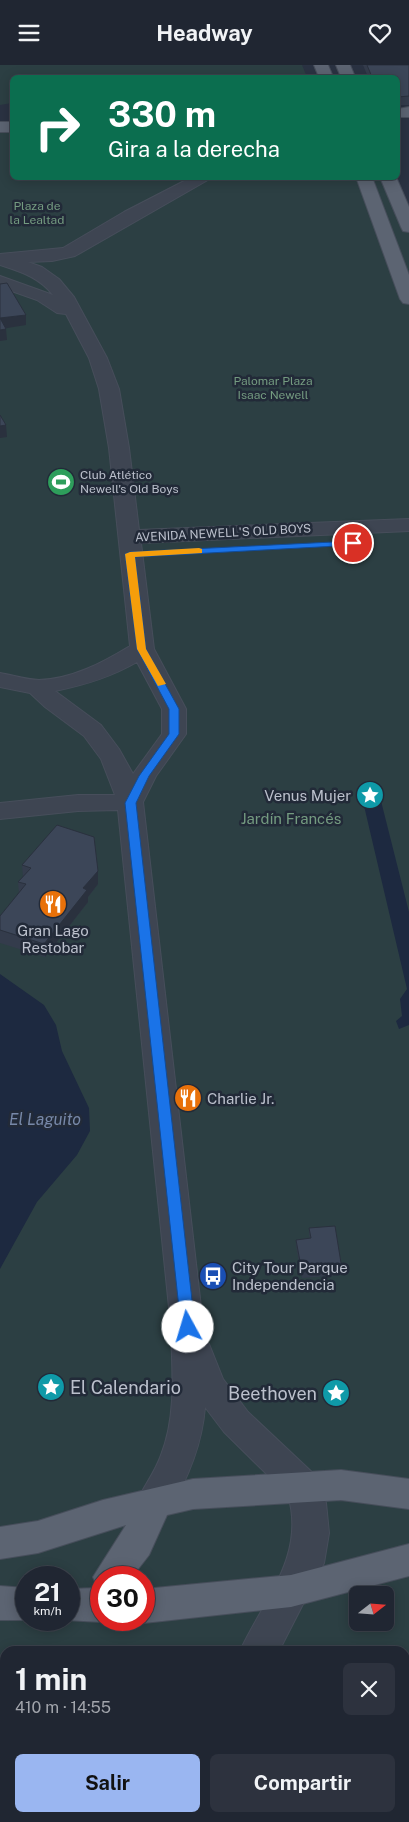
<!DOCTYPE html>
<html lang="es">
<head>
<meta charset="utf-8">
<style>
  :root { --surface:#202632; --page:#2d323e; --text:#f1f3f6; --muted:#a2a5ac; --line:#3d434d; --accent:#9ab6f1 }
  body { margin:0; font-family:"Public Sans",sans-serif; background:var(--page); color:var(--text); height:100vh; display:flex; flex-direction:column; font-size:19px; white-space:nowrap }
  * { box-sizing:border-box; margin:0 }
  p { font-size:16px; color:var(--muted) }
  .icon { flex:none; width:28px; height:28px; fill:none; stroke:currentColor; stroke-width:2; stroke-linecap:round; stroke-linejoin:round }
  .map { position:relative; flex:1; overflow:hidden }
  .details { position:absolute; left:0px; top:1581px; width:410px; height:176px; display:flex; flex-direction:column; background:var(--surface); border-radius:15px 15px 0 0; box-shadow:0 2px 12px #0003,0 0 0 1px var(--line) }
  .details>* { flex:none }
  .guide { position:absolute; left:10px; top:10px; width:390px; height:105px; border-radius:8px; box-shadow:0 2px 12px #0003,0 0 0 1px var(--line); background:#0b6e4f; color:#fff; overflow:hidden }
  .needle { width:32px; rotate:73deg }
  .controls { position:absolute; left:349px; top:1521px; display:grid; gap:10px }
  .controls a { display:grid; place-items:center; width:45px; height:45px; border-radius:8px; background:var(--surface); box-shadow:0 2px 12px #0003,0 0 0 1px var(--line); font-size:25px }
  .speed { position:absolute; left:15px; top:1501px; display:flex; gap:10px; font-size:25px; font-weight:700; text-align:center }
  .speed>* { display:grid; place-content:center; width:65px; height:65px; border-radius:50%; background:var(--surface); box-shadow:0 2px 12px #0003,0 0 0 1px var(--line); line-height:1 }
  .speed small { font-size:12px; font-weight:400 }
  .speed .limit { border:8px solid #d22; background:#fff; color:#111 }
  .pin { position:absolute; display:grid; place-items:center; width:42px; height:42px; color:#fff; margin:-21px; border:2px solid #fff; border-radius:50%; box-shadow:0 1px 5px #0007 }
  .me { position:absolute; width:55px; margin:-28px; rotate:354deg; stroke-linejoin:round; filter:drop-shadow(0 0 4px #0008) }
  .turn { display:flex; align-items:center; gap:18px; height:105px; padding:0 15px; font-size:22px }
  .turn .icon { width:65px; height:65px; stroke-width:2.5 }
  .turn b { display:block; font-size:35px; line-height:42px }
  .round { display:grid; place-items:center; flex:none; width:52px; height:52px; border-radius:8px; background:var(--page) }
  .overview { display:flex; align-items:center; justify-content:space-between; height:85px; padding:0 15px }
  h1 { font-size:30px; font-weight:700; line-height:38px }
  .action { display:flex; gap:10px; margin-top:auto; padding:10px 15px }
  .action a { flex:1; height:58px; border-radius:8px; background:var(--accent); color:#111; font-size:20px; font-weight:700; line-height:58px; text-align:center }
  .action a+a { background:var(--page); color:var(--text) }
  header { display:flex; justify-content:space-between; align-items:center; height:65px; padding:0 15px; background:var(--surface); font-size:22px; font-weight:700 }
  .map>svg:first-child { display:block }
</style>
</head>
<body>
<header><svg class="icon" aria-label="menu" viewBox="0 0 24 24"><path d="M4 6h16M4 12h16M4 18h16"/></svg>Headway<svg class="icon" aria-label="heart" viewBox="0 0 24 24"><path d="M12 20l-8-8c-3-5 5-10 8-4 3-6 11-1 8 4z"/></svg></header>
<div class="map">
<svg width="409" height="1757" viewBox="0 0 409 1757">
  <rect width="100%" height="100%" fill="#2a3242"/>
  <path fill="#2c3f43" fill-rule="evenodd" d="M0 0H302L307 12H12V38L0 40Z
    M0 62H12V112L388 113 409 162V1757H0ZM26 1512H69V1555H26ZM101 1512H144V1555H101ZM358 1530H385V1558H358ZM5 1586H405V1752H5Z"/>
  <path fill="#1d2940" d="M365 725H373L379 728 409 847V960L399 964 396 956 402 951 400 934 407 924 361 728Z
    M0 909 44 940 56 960 62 986 89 1043 90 1066 77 1090 37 1137 0 1204Z"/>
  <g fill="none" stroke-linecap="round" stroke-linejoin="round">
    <g stroke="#474e5b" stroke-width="2">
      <path id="minor" d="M192 112H213L75 191 52 196 28 197 42 202 59 214 74 232 107 293 119 324 129 383 139 465 409 454V466L141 478 154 584 186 644V669L156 711 143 737 205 1277 209 1279 223 1314 248 1347 316 1411 326 1438 329 1468 324 1498 279 1586H240C264 1534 306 1491 288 1430L224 1367 205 1342C202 1381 187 1416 167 1449L154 1453 141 1449 136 1438C144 1421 155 1407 161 1390 177 1350 172 1304 171 1262L118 745 78 746 0 754V738L78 730H115L101 694 84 671 45 642 30 628 0 622V608C12 610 27 615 39 615 72 614 102 598 130 581L109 383 99 324 89 293 66 249 57 248 37 235 0 222V211L53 230C39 212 21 207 0 200V189L63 183 124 147ZM137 597 162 644V669L133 709 119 684 101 660 55 626C85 620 111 612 137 597Z
        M222 1752H262L263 1757H223Z"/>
    </g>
    <g stroke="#474e5b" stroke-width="2">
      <path id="major" d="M314 0H328L333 12H319Z
        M336 0H350L355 12H341Z
        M409 42V52H398V44Z
        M0 57H12V67H0Z
        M356 112H372L409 210V239L403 238 400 234Z
        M380 112H396L409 142V167L403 166 401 162Z
        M341 1405 409 1414V1444L341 1435 193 1444 167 1450 149 1490 132 1512H101V1555H105L101 1557 65 1555H69V1524L98 1523 93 1512 126 1460 38 1488 0 1494V1462L38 1456 103 1435 193 1414Z
        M409 1479V1511L291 1542 144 1558 137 1555H144V1524L291 1510Z
        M0 1521 26 1523 27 1555H0Z"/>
    </g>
    <use href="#minor" fill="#3e4552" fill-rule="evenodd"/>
    <use href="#major" fill="#5c6472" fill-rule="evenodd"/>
  </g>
  <path fill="#343c4c" d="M363 0H409V40H398V12H368Z
    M22 800 98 806V819L88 832V837L45 892 0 878V851L19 828 18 817 23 812Z
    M309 1163 342 1204V1210L302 1213 296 1181V1175L310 1174 309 1169Z"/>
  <path fill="#2a313e" d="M26 250V260L1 264 0 253Z
    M6 264 7 275 0 276V265Z
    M6 360 7 372 0 373V361Z
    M98 806V819L88 832V837L45 892 44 879 83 823Z"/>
  <path fill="#3c4658" stroke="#2a313e" d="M367 0H409V31L398 32V12H372Z
    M7 218 26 250 0 253V219Z
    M0 253 6 264 0 265Z
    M0 350 6 360 0 361Z
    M57 760 94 772 98 806 83 823 87 825 44 879 0 865V851L26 819 18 817 31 803 22 800Z
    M335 1161 342 1204 302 1207 296 1175 311 1173 309 1163Z"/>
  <path fill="#1a73e8" stroke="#114b97" d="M353 476 357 478 356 480 135 492 146 584 179 644V669L149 711 136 738 195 1262 193 1266H183L181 1262 125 738 139 711 169 669V644L137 584 125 489 130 487Z"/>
  <path fill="#f59e0b" d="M199 483 202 484V488L135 492 146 584 166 619 158 621 137 584 125 489 130 487Z"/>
  <defs>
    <g id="stadium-disc" transform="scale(1.4375)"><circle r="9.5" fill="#2e9e5b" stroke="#222a38"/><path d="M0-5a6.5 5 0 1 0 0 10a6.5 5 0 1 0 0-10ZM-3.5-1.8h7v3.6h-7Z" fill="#fff"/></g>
    <g id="sight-disc" transform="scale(1.4375)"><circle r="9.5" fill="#0f9aa8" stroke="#222a38"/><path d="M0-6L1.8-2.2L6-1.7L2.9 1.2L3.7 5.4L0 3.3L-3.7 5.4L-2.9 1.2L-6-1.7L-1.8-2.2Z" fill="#fff"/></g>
    <g id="restaurant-disc" transform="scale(1.4375)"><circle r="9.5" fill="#e8710a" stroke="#222a38"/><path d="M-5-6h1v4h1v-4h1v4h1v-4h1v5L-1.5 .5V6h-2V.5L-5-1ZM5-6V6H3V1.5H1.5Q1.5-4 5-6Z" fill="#fff"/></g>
    <g id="bus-disc" transform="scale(1.4375)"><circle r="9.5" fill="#1a4fb4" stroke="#222a38"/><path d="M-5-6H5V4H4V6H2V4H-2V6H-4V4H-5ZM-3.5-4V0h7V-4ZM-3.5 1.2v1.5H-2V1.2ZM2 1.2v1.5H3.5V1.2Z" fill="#fff"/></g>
  </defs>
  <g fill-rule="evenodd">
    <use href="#stadium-disc" x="61" y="417"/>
    <use href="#sight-disc" x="370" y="730"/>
    <use href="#restaurant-disc" x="53" y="839"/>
    <use href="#restaurant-disc" x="188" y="1033"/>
    <use href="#bus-disc" x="213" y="1211"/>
    <use href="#sight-disc" x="51" y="1322"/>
    <use href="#sight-disc" x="336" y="1328"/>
  </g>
  <g text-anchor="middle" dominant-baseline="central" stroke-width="5" stroke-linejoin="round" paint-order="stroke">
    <g font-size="12" fill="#749b80" stroke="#222a38">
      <text x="37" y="141">Plaza de<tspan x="37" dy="14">la Lealtad</tspan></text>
      <text x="273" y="316">Palomar Plaza<tspan x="273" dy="14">Isaac Newell</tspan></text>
    </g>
    <g font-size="12" fill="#bbc0cc" stroke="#222a38" text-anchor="start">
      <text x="80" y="410">Club Atlético<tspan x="80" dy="14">Newell's Old Boys</tspan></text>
    </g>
    <g font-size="12" fill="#bbc0cc" stroke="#222a38">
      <text transform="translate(223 468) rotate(-3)">AVENIDA NEWELL'S OLD BOYS</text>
    </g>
    <g font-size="15" fill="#bbc0cc" stroke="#222a38" text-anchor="start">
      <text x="351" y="730" text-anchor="end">Venus Mujer</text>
      <text x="53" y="865" text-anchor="middle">Gran Lago<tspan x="53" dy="17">Restobar</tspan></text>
      <text x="207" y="1033">Charlie Jr.</text>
      <text x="232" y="1202">City Tour Parque<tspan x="232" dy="17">Independencia</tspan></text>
    </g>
    <g font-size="15" fill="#749b80" stroke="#222a38">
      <text x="291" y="753">Jardín Francés</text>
    </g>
    <g font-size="16" font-style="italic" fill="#7788a8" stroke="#222a38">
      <text x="45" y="1054">El Laguito</text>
    </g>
    <g font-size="18" fill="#bbc0cc" stroke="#222a38" text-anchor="start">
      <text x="70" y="1322">El Calendario</text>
      <text x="317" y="1328" text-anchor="end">Beethoven</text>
    </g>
  </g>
</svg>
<div class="controls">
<a><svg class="needle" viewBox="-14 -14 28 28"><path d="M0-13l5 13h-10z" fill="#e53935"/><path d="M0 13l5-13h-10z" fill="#a2a5ac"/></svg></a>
</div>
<div class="speed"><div>21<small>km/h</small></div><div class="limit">30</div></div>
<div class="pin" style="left:353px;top:478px;background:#d93025"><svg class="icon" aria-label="arrive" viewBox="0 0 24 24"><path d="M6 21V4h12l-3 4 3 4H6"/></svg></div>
<svg class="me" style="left:188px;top:1262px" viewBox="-20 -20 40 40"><circle r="19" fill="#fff"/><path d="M0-13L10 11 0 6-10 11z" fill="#1a73e8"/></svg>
<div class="guide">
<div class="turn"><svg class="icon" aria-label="right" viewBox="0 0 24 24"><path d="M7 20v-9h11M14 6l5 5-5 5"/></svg><div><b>330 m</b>Gira a la derecha</div></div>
</div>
<section class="details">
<div class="overview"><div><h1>1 min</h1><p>410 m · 14:55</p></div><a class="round"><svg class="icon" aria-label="close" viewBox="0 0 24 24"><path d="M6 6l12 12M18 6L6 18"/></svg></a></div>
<div class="action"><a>Salir</a><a>Compartir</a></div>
</section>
</div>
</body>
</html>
